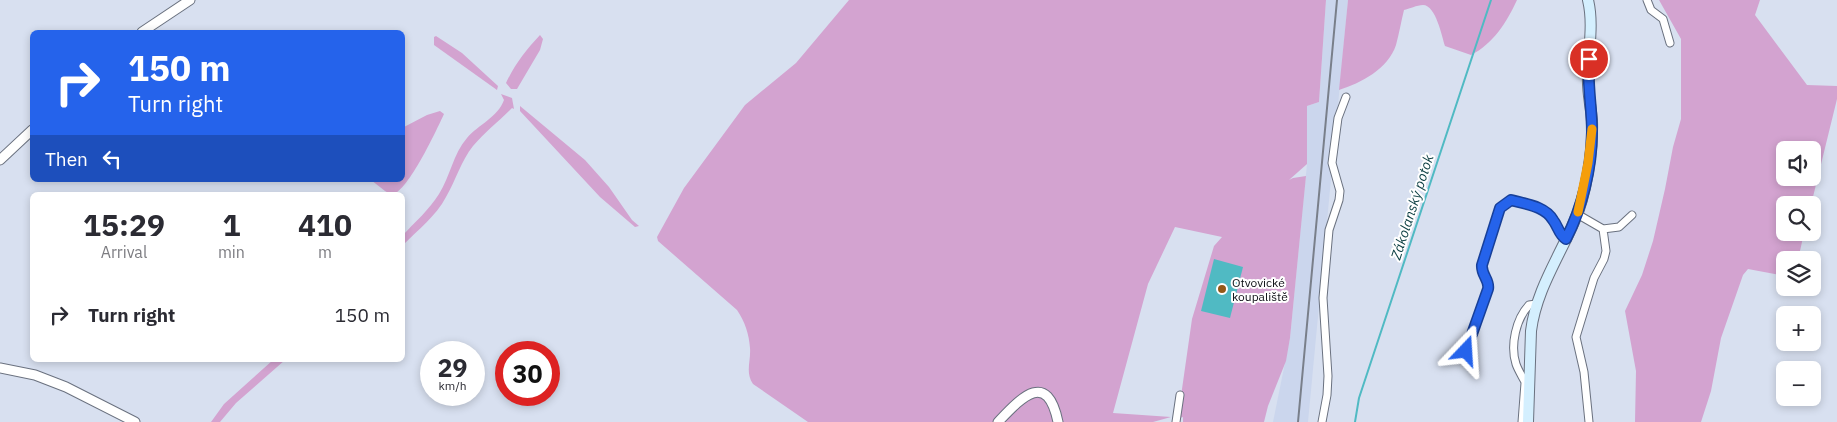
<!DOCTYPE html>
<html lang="en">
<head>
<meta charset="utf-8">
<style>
  :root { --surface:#fff; --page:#f2f2f3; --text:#2b2b33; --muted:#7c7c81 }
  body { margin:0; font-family:"IBM Plex Sans",sans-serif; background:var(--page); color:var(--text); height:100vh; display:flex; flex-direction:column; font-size:19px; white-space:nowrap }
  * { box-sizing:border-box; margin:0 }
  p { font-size:16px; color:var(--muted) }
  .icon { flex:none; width:28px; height:28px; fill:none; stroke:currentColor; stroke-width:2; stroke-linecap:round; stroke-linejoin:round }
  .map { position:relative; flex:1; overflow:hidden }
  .details { position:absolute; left:30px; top:192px; width:375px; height:170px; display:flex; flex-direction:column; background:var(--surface); border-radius:8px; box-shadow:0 2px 8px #0003 }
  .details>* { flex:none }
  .guide { position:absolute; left:30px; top:30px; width:375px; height:152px; border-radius:8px; box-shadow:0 2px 8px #0003; background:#2563eb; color:#fff; overflow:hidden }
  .controls { position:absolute; left:1776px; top:141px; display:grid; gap:10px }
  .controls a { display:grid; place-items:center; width:45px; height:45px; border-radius:8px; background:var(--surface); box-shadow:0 2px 8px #0003; font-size:25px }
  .speed { position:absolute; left:420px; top:341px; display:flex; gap:10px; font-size:25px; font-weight:700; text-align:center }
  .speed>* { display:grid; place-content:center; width:65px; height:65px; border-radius:50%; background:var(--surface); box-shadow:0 2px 8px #0003; line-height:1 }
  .speed small { font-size:12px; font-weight:400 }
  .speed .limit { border:8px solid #d22; background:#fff; color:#111 }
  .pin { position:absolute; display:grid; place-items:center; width:42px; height:42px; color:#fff; margin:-21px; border:2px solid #fff; border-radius:50%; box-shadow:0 1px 5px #0007 }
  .me { position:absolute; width:55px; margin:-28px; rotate:20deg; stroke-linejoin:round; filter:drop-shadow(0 0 4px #0008) }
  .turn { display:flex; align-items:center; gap:18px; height:105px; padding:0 15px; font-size:22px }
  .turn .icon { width:65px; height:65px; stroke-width:2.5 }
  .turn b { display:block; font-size:35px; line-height:42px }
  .then { display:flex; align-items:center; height:48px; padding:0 15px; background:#0003; gap:10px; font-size:19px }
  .eta { display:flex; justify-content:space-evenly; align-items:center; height:85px; text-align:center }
  .eta b { font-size:30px; font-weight:800; line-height:35px }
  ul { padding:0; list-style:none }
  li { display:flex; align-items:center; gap:15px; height:75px; padding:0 15px }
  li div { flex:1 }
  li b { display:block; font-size:19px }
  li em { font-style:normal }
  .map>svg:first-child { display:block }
</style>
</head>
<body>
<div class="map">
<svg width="1837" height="422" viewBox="0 0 1837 422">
  <rect width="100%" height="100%" fill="#d8e0f0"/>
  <path fill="#cbd6ed" d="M1326 0H1348L1308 422H1273L1290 338 1307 164V106L1319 102Z"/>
  <path fill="#d3a3d0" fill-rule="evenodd" d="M849 0H1326L1319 102 1307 106V164L1289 180 1293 178 1306 176 1290 338 1286 361 1268 406 1264 422H1183V417L1180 418V403L1192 319 1214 246 1222 237 1175 227 1148 284 1113 413 1171 417 1153 422H808L753 384C745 372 751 362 750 348 749 334 745 322 737 310L658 241 657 237 684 188 745 105 796 63Z
    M1348 0H1517C1507 22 1493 44 1471 55L1445 46C1442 37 1436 5 1423 5 1417 5 1409 9 1404 10 1401 22 1399 34 1396 45 1388 69 1361 83 1339 90Z
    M1659 0H1760L1755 15 1807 85 1837 86V99L1811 205H1785V232L1804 233 1798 260H1785V276L1748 269 1743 275 1721 338 1711 391 1701 422H1635L1636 371 1625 311 1642 275 1653 241 1665 189 1673 147 1681 119V39ZM1785 150H1812V178H1785Z
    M540 35 543 39 540 50 517 89H511L506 83C515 64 526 50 540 35Z
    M436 36 462 53 498 86 497 90 434 45V37Z
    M501 94 512 98 514 109 512 108C499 121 485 132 473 146 461 161 456 180 446 197 436 216 418 230 403 245V235C415 222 429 210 439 194 450 177 453 154 467 138 478 125 498 117 504 100Z
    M520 106 585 160 609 187 632 220 639 226 635 227 600 197 520 111Z
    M440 111 444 114C436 131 409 190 392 195L385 191 371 180H402L403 126 404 127 427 115Z
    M273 360H285L236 403 220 422H211L224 404Z"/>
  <path fill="#50bac3" d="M1214 259 1243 267 1230 318 1201 311Z"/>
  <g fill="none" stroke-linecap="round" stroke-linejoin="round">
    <path stroke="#50bac3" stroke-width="2" d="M1355 422 1359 398 1491 0"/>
    <g stroke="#6a717f" stroke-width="9">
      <path id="minor" d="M1647 0 1651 10 1663 19 1670 43
        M1577 214 1603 229 1606 251 1604 259 1594 278 1576 337 1584 372 1589 422
        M1603 229 1619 227 1632 215
        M1466 351 1488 289C1490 280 1481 275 1482 265L1500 208 1511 200C1525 204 1545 206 1553 220 1558 226 1559 234 1566 239
        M1525 382C1522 376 1518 370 1516 364 1510 345 1516 319 1529 305L1536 304
        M1176 422 1180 395
        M1322 422 1327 395 1328 376 1323 298 1329 230 1339 200 1340 191 1332 163 1338 118 1346 97
        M1522 422 1525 383"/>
    </g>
    <g stroke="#6a717f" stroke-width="11">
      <path id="tertiary" d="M142 32 190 0
        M0 160 32 130
        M0 368 35 375 66 387 135 422
        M998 422C1021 398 1047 369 1058 422"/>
    </g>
    <g stroke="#6a717f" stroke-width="12">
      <path id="secondary" d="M1528 422 1531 331C1536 291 1558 259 1574 222 1586 196 1593 150 1592 121 1591 106 1587 91 1588 76 1588 51 1594 25 1588 0"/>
    </g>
    <use href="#minor" stroke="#fff" stroke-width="7"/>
    <use href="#tertiary" stroke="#fff" stroke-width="9"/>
    <use href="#secondary" stroke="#d4effe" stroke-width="10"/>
    <path stroke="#797f8a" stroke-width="2" d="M1298 422 1337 0"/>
  </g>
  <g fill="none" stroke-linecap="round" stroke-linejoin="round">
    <g stroke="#184099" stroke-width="12">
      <path id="route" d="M1466 351 1488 289C1490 280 1481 275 1482 265L1500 208 1511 200C1525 204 1545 206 1553 220 1558 226 1559 235 1566 239 1582 208 1592 168 1592 132 1592 107 1587 84 1589 59"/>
    </g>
    <use href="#route" stroke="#2563eb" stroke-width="9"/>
    <path stroke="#f59e0b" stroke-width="9" d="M1578 212 1588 163 1592 129"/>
  </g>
  <circle fill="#935817" stroke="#fff" stroke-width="2" cx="1222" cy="289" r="5"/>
  <g text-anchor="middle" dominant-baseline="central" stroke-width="4" stroke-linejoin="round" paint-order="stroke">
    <g font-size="12" fill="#0c0f14" stroke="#fff" text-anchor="start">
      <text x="1232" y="282">Otvovické<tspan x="1232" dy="14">koupaliště</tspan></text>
    </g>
    <g font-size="14" font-style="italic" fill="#0a3d41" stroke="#fff">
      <text transform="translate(1412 207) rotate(-72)">Zákolanský potok</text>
    </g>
  </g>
</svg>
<div class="controls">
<a><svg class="icon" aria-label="sound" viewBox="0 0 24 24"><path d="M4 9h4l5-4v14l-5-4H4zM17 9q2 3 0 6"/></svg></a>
<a><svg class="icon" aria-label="search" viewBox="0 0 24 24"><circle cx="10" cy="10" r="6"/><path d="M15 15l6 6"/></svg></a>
<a><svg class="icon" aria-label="layers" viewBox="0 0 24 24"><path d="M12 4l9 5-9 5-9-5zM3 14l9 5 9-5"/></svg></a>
<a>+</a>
<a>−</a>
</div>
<div class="speed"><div>29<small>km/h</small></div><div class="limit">30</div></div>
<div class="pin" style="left:1589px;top:59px;background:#d93025"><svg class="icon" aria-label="arrive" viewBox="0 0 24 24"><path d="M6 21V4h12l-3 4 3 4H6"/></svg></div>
<svg class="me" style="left:1466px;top:351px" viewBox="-20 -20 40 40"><path d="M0-17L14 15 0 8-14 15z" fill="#2563eb" stroke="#fff" stroke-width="4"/></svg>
<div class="guide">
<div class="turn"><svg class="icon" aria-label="right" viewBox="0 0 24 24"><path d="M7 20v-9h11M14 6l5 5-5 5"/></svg><div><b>150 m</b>Turn right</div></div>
<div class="then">Then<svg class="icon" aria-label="left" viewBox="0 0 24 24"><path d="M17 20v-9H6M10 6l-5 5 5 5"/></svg></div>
</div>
<section class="details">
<div class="eta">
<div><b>15:29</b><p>Arrival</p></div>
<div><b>1</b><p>min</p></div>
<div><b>410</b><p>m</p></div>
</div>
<ul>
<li><svg class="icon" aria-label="right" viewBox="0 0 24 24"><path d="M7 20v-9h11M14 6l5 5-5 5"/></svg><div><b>Turn right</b></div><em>150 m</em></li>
</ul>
</section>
</div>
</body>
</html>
